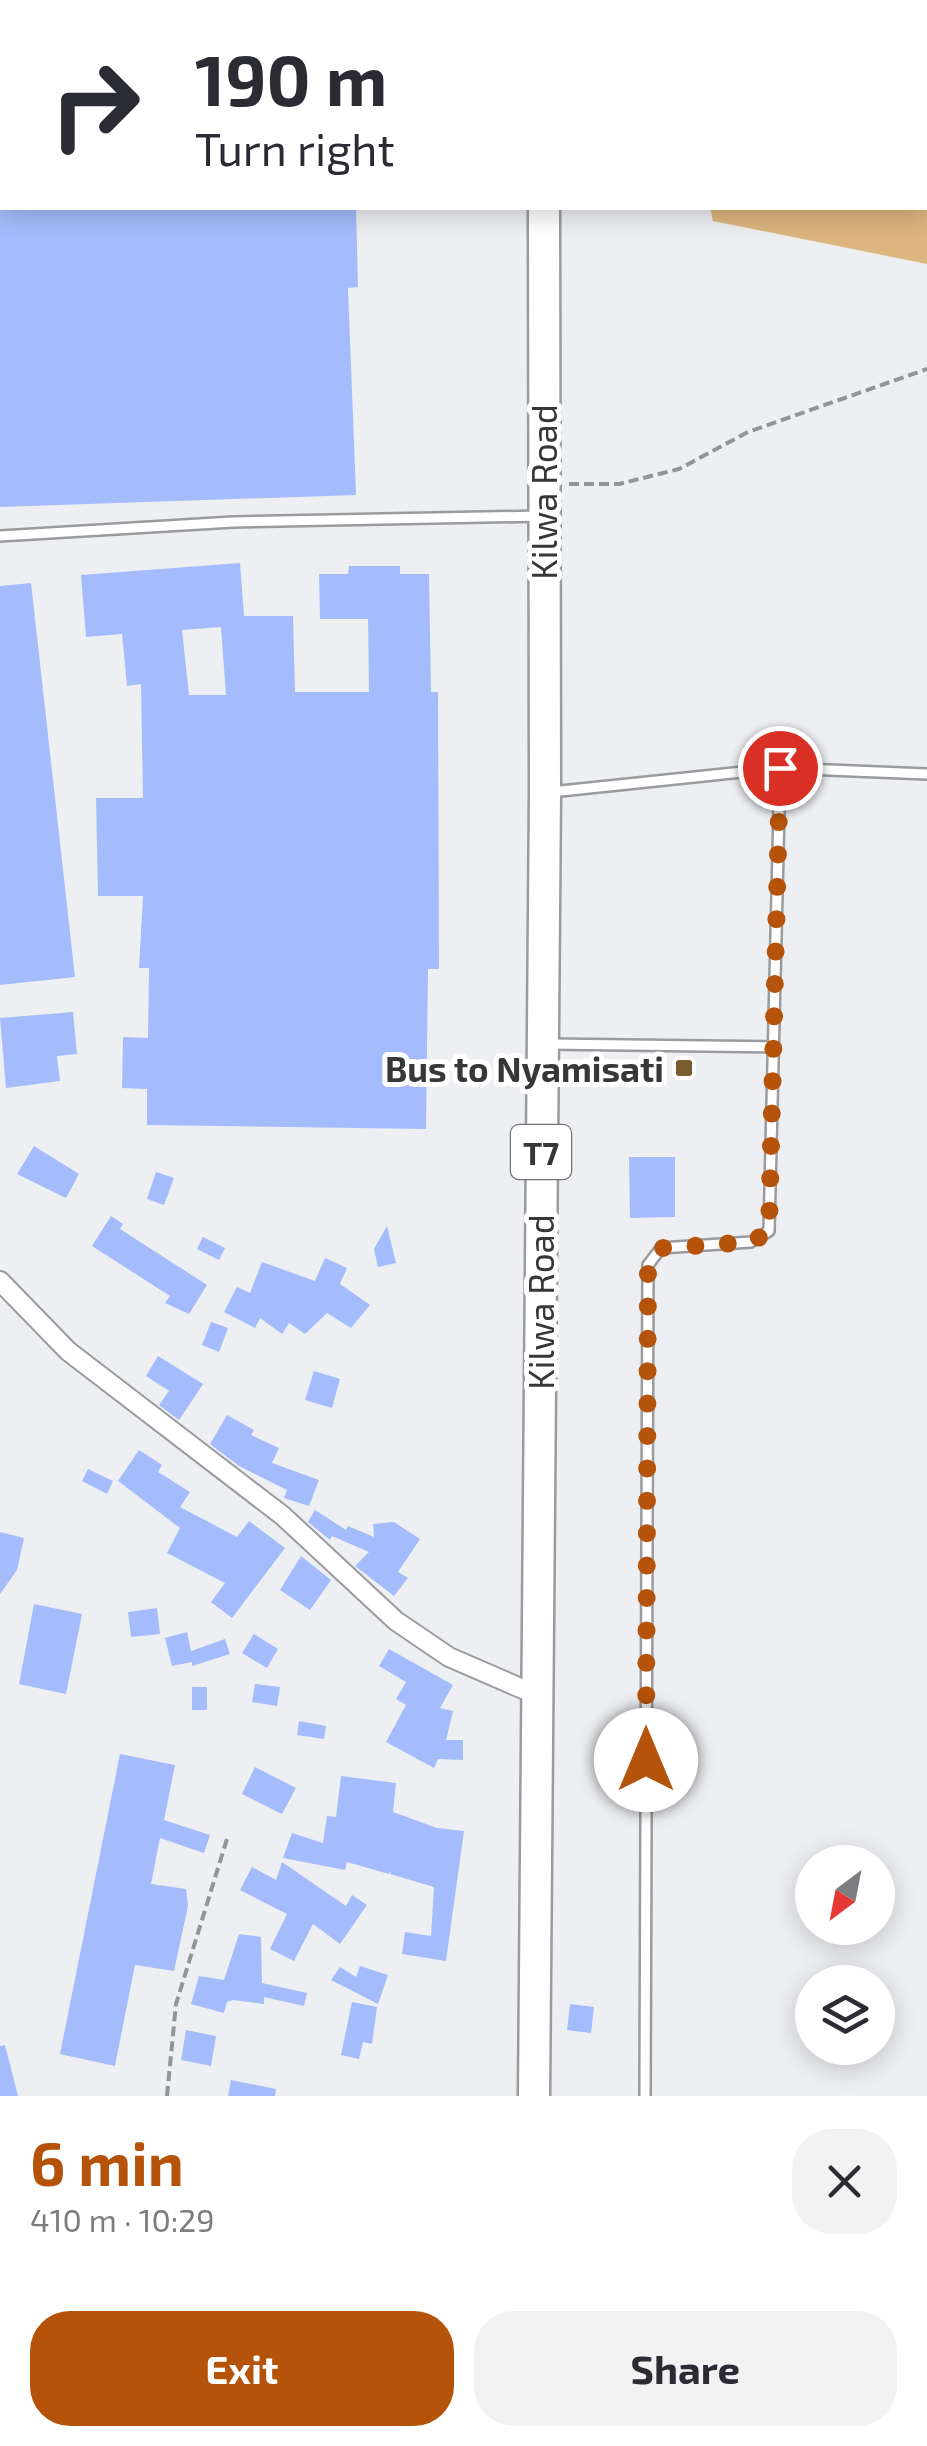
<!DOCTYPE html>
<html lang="en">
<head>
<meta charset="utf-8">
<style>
  :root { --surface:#fff; --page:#f2f2f3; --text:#2b2b33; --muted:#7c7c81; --accent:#b45309 }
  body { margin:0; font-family:"Exo 2",sans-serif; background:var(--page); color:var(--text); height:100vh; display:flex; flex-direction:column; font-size:38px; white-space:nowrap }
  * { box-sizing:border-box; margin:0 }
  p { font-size:32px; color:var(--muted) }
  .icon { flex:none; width:55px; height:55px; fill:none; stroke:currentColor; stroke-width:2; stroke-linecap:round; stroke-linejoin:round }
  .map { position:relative; height:2096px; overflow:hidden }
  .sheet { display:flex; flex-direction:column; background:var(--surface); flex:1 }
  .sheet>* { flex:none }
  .hud { position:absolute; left:0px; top:0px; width:928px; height:210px; box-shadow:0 5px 25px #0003; background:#fff; color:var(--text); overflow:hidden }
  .needle { width:65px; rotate:212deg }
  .buttons { position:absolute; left:795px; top:1845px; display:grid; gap:20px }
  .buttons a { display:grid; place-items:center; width:100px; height:100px; border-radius:50%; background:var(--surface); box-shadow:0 5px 25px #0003; font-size:50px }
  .pin { position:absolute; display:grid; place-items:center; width:85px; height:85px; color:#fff; margin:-42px; border:5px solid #fff; border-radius:50%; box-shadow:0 2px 10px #0007 }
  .me { position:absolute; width:110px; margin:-55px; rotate:0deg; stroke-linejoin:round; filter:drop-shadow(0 0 8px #0008) }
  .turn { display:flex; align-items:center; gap:35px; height:210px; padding:0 30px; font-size:45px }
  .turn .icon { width:130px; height:130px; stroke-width:2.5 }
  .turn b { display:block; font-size:70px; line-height:85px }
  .round { display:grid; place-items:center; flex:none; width:105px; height:105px; border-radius:40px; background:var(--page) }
  .headline { display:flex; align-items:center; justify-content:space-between; height:170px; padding:0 30px }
  h1 { font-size:60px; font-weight:700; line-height:75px; color:var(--accent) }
  .primary-button { display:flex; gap:20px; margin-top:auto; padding:20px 30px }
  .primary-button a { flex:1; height:115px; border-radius:40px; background:var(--accent); color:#fff; font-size:40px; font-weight:700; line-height:115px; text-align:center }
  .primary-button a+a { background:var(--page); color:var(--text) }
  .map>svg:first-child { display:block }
</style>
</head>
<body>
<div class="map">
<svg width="927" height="2096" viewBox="0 0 927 2096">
  <rect width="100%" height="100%" fill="#eeeff2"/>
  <path fill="#dcb57f" d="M666 0H927V264L713 221 710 208H925V2Z"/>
  <path fill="#a4bcfb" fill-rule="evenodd" d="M0 208H356L358 287 348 288 356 495 0 507Z
    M240 563 244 616H293L295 692H369L368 619H320L319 574H348L349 566H400V574H429L431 692H438L439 969H428L426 1129 147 1125V1089L122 1088 123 1037 148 1038 149 968H139L143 896H98L96 798H143L141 684 127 686 122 634 86 637 81 575ZM221 627 226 695H189L182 630Z
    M31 583 75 977 0 985V586Z
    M73 1012 77 1054 57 1056 60 1081 6 1088 0 1018Z
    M34 1146 79 1174 66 1198 17 1174Z
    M629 1157H675V1217L630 1218Z
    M156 1172 174 1178 164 1205 147 1199Z
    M111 1216 123 1224 120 1229 207 1285 189 1314 165 1303 170 1296 92 1246Z
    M387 1226 396 1263 378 1267 374 1249Z
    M203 1237 225 1248 219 1260 197 1249Z
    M325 1258 347 1268 340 1284 370 1305 351 1328 327 1313 305 1334 289 1323 282 1334 260 1318 255 1328 224 1312 237 1287 250 1293 262 1262 315 1281Z
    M211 1322 228 1328 219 1352 202 1345Z
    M158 1356 203 1384 179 1420 159 1405 169 1391 146 1376Z
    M314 1371 340 1379 332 1408 305 1400Z
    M227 1415 254 1430 251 1435 279 1448 272 1463 319 1480 309 1506 284 1498 287 1490 239 1466 210 1444Z
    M139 1450 162 1465 158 1472 190 1492 180 1507 237 1537 249 1521 285 1548 232 1618 211 1602 225 1583 167 1553 180 1528 118 1481Z
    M88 1469 113 1481 107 1494 82 1481Z
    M315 1510 346 1530 348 1526 374 1537 373 1524 394 1522 420 1539 398 1572 408 1578 394 1596 355 1566 369 1552 332 1536 330 1540 308 1522Z
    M0 1532 24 1538 17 1570 0 1594Z
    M301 1556 331 1580 310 1610 280 1590Z
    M34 1604 82 1614 66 1694 19 1684Z
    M157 1608 160 1634 131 1637 128 1612Z
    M187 1632 191 1651 225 1639 230 1654 192 1666V1662L172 1666 165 1638Z
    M254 1634 278 1649 267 1668 242 1653Z
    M389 1649 453 1685 440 1708 453 1711 446 1740H463V1760L438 1759 434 1768 386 1742 406 1705 396 1699 406 1682 379 1666Z
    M255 1684 280 1687 277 1706 252 1702Z
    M192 1687H207V1710H192Z
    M299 1721 326 1726 324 1739 297 1735Z
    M120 1754 175 1765 164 1820 210 1835 204 1853 160 1838 151 1884 186 1889 188 1906 174 1971 135 1965 115 2066 60 2054Z
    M255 1767 296 1788 282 1814 242 1794Z
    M341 1776 396 1783 393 1812 437 1828 464 1831 446 1961 402 1954 405 1932 431 1936 434 1887 390 1874 391 1870 389 1874 347 1862 345 1870 283 1858 292 1833 323 1843 327 1816 336 1817Z
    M282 1862 346 1906 352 1895 367 1905 340 1944 313 1924 294 1961 270 1949 287 1914 240 1890 252 1867 276 1880Z
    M239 1934 261 1937 262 1983 307 1993 304 2006 264 1997V2004L233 2000 227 2002 224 2013 191 2004 199 1976 224 1980Z
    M360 1966 388 1975 378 2004 331 1980 340 1967 356 1977Z
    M352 2002 377 2007 372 2044 363 2042 359 2059 341 2055Z
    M570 2004 594 2007 591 2033 567 2030Z
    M186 2030 216 2036 211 2066 181 2060Z
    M5 2045 18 2096H0V2046Z
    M231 2080 276 2089 275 2096H228Z"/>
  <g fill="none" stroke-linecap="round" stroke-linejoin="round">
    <g stroke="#9a9b9e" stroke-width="14">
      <path id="service" d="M0 536 233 522 541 516
        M551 792 780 768 927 774
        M548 1044 775 1047
        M645 2096 648 1265 661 1248 751 1242 769 1231 780 768"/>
    </g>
    <g stroke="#9a9b9e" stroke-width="22">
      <path id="minor" d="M0 1281 68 1351 283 1516 396 1621 449 1657 539 1696"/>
    </g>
    <g stroke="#9a9b9e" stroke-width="35">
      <path id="trunk" d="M543 0V2
        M534 2096 545 793 544 208"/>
    </g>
    <path stroke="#939496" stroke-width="4" stroke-dasharray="10 5" stroke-linecap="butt" d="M569 484H619L679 469 748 432 927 369
      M167 2096 176 2004 227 1839"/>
    <use href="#service" stroke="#fff" stroke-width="9"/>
    <use href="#minor" stroke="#fff" stroke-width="18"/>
    <use href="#trunk" stroke="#fff" stroke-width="30"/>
  </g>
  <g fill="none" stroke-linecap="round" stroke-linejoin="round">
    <path stroke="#b45309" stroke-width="18" stroke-dasharray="0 32.4" d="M646 1760 648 1264 662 1248 752 1242 769 1231 780 768"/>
  </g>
  <rect fill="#795b2f" stroke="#fff" stroke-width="4" x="674" y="1058" width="20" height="20" rx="5"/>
  <g text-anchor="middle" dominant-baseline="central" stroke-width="10" stroke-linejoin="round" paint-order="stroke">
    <rect fill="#fff" stroke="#727374" stroke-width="2.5" x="511" y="1125" width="60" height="54" rx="8"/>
    <g font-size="32" font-weight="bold" fill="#363738">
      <text x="541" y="1152">T7</text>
    </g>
    <g font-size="35" fill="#363738" stroke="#fff">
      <text transform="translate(543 492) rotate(-90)">Kilwa Road</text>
      <text transform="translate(540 1302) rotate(-90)">Kilwa Road</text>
    </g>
    <g font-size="35" font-weight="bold" fill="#363738" stroke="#fff" text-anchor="end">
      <text x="664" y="1068">Bus to Nyamisati</text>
    </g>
  </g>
</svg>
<div class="buttons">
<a><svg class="needle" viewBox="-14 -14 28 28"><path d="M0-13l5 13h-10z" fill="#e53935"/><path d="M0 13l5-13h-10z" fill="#7c7c81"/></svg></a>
<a><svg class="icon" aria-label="layers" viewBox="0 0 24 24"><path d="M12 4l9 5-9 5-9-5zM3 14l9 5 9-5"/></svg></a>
</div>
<div class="pin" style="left:780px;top:768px;background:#d93025"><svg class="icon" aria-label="arrive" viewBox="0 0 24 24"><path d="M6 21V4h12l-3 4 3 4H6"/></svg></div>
<svg class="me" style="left:646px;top:1760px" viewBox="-20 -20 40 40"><circle r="19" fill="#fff"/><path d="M0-13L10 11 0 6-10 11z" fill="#b45309"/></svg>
<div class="hud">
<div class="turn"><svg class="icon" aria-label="right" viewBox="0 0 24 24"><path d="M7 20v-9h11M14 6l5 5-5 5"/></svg><div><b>190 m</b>Turn right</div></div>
</div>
</div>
<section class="sheet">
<div class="headline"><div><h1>6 min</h1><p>410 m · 10:29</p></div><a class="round"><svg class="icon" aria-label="close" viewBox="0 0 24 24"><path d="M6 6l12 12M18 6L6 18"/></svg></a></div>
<div class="primary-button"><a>Exit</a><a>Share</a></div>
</section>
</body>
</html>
